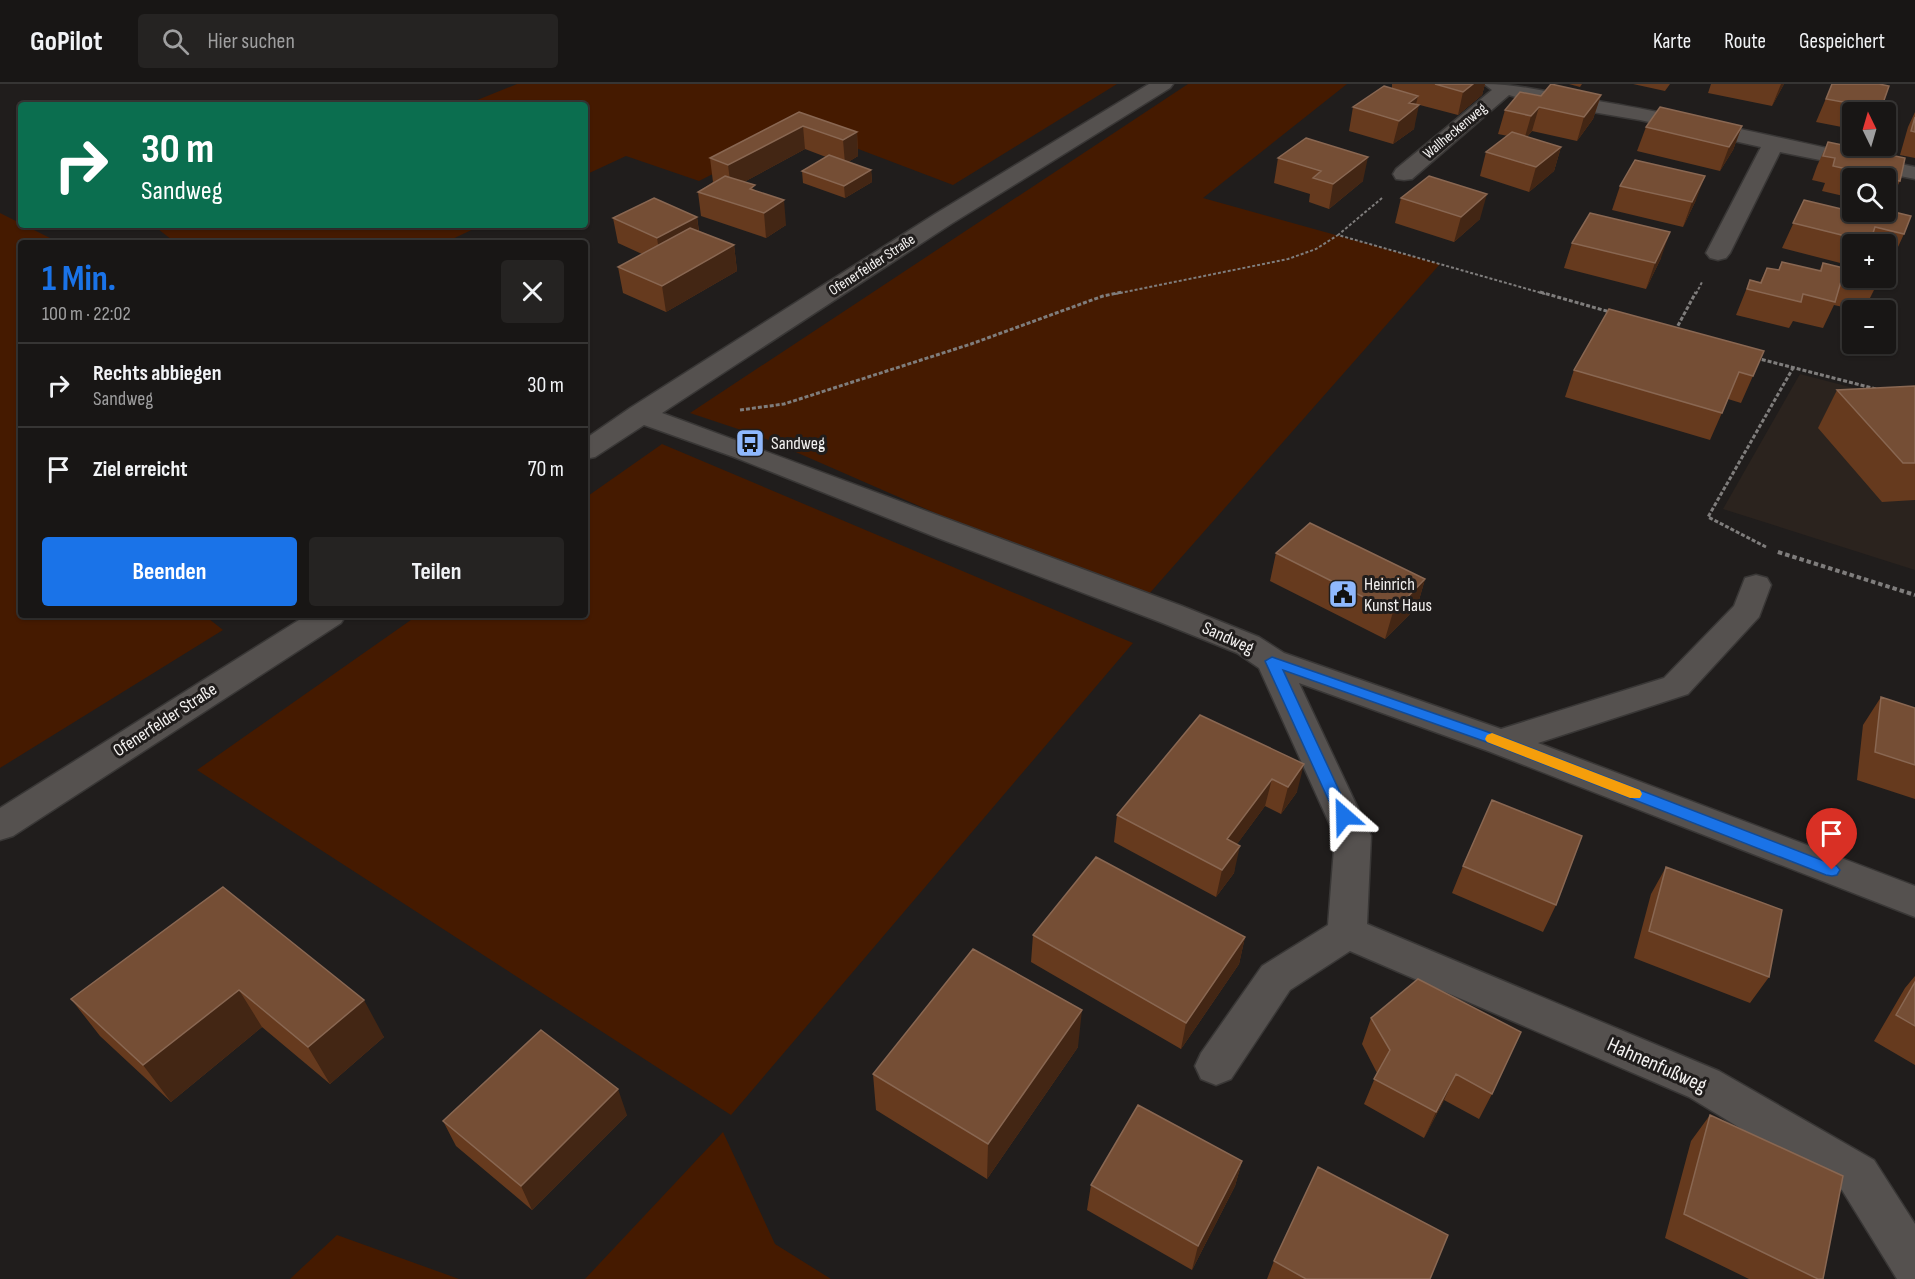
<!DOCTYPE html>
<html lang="de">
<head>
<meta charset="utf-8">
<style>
  :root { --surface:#181615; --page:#252322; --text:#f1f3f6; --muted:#9f9fa0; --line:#363534; --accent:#1a73e8 }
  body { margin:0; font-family:"Sofia Sans Condensed",sans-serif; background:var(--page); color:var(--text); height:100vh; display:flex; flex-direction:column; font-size:22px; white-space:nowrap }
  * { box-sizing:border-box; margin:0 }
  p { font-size:20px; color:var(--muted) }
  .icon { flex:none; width:33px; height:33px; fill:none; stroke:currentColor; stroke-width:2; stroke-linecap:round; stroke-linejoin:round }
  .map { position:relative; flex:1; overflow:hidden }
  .side { position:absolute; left:18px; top:156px; width:570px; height:378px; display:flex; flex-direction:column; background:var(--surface); border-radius:6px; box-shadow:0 2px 4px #0004,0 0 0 2px var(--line) }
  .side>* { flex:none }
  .guide { position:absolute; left:18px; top:18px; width:570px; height:126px; border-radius:6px; box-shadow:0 2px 4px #0004,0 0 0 2px var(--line); background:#0b6e4f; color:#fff; overflow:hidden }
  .needle { width:39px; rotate:355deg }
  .buttons { position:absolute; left:1842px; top:18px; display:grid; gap:12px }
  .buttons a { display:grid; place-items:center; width:54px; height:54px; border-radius:6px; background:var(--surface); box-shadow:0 2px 4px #0004,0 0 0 2px var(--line); font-size:30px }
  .pin { position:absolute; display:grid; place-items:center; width:51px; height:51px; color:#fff; margin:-62px -26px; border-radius:50% 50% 50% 0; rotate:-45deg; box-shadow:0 0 6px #0007 }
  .pin .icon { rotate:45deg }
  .me { position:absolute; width:66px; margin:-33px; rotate:335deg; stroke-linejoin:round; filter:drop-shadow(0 0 4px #0008) }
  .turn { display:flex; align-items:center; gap:21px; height:126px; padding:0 24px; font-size:27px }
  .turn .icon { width:78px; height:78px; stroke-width:2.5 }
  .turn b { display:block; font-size:42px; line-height:51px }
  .round { display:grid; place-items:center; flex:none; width:63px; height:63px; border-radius:6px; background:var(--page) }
  .overview { display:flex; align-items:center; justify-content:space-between; height:102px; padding:0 24px }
  h1 { font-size:36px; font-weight:700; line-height:45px; color:var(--accent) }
  .cta { display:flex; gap:12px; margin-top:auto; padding:12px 24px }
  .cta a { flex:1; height:69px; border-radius:6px; background:var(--accent); color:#fff; font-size:24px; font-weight:700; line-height:69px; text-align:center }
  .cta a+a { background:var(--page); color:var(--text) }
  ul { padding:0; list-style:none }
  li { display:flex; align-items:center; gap:18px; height:84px; padding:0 24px; border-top:2px solid var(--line) }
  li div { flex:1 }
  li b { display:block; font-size:22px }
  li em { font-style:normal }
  header { display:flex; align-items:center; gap:36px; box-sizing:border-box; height:84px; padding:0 30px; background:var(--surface); border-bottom:2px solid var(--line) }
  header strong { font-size:28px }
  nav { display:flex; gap:33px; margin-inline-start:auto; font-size:21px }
  .search { width:420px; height:54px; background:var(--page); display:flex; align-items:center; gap:15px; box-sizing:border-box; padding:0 21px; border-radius:6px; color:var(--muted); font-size:22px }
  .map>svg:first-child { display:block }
</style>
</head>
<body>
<header>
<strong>GoPilot</strong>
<div class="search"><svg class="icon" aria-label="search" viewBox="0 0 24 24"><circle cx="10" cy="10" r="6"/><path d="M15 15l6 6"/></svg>Hier suchen</div>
<nav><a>Karte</a><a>Route</a><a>Gespeichert</a></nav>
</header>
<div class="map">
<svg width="1915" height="1195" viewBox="0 0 1915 1195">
  <rect width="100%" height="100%" fill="#201d1c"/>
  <path fill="#2b231e" d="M1800 290 1915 320V486L1723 425Z"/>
  <path fill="#451a00" d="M517 0H1117L953 101 803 44 699 97 626 72 585 91V21H465Z
    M1188 0H1347L1203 114 1440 180 1141 519 759 352 690 329Z
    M0 129 60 159H21V531H204L223 546 0 684Z
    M169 141H482L444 159H176L158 145Z
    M662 360 1133 559 731 1031 197 686 418 531H585V414Z
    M723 1048 775 1160 831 1195H585Z
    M337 1151 459 1195H290Z"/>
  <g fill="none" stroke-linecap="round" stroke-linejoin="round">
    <g stroke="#393736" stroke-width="3">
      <path id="minor" d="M1149 0H1173L1170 4 951 140 662 329 1182 522 1259 553 1284 569 1501 645 1664 594 1734 522 1745 494 1756 491 1767 494 1771 501 1759 533 1688 610 1538 659 1915 802V833L1488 667 1299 599 1371 752 1367 840 1719 987 1874 1076 1915 1140V1195H1897L1842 1106 1689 1013 1350 867 1290 906 1231 995 1216 1001 1201 995 1195 982 1201 969 1262 882 1328 841 1335 752 1259 584 1237 569 1160 538 938 454 734 373 644 341 595 373 585 375V355L630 324 935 130Z
        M1484 0C1521 0 1556 10 1592 16 1700 34 1808 61 1915 83V95L1780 68 1730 169 1726 174 1718 176 1710 174 1706 169 1761 63 1640 36 1533 18 1509 11 1412 95 1404 96 1396 95 1393 90 1396 85 1492 6Z
        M307 531H346L341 539 13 752 0 756V724Z"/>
    </g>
    <path stroke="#7f7d7c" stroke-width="2" stroke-dasharray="3 2" stroke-linecap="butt" d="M1382 114 1338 151 1545 210
      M1115 210 1288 175 1316 165 1338 151
      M1696 210 1702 198"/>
    <path stroke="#7f7d7c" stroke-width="3" stroke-dasharray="4 2" stroke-linecap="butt" d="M1540 208 1610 228
      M1675 247 1696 208
      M1756 274 1876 305
      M740 326 784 320 971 260 1103 212 1122 208
      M1766 463 1708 433 1793 284
      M1778 468 1783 470"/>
    <path stroke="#7f7d7c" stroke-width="4" stroke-dasharray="4.5 3" stroke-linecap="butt" d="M1778 468 1915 511"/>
    <use href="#minor" fill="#55514f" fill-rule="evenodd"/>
  </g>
  <path fill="#663a1e" d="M1392 0H1485L1482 11 1458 31 1416 20 1414 45 1393 60 1349 47 1353 23 1392 4Z
    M1569 0H1582L1580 3Z
    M1633 0H1670L1665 7Z
    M1711 0H1784L1772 22 1708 9Z
    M1832 0 1881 25 1880 28H1852V45L1816 38Z
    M1601 11 1593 35 1577 57 1532 47 1527 53 1561 63 1554 87 1529 108 1480 92 1486 68 1508 52 1498 50 1505 26 1541 12Z
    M799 28 857 48 858 72 848 78 871 86 872 98 845 114 803 99 802 87 826 73 805 65 744 98 756 107 786 141 766 154 701 132 698 108 713 98 710 74Z
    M1915 28V74L1900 71 1908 43Z
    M1742 42 1733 66 1720 87 1637 67 1646 43Z
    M1828 58 1900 97 1888 121H1886V94H1852V114L1822 107 1825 99 1812 96 1817 82Z
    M1278 74 1363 97 1329 125 1309 118 1310 110 1274 99Z
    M1620 102 1696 116 1683 143 1612 126Z
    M1401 114 1480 135 1454 158 1395 139Z
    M1804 116 1854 128H1886L1904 150 1892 176 1886 174V160H1852V182L1782 164Z
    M697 133 699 147 734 161 737 187 666 228 623 209 618 183 642 170 618 159 613 134Z
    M1572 159 1661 174 1646 205 1564 184Z
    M1782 178 1819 187 1823 179 1876 202 1864 226H1856L1834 221 1823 244 1793 237 1789 244 1736 231 1750 196 1760 198 1767 184 1778 186Z
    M1764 267 1741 319 1728 315 1710 356 1565 313 1574 286Z
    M1915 302V416L1882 418 1818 344 1837 306Z
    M1276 469 1425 495 1417 523 1385 555 1270 497Z
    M1881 613 1915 624V715L1857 696 1863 641Z
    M1200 631 1297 708 1281 730 1265 722 1237 760 1234 789 1216 813 1114 758 1117 731Z
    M1463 782 1556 821 1543 848 1452 809Z
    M1666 783 1769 893 1750 919 1634 874 1651 810Z
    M223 803 384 953 330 1000 262 943 171 1018 100 952 71 915Z
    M1033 851 1245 853 1239 880 1181 965 1031 878Z
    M1915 892V981L1874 957 1905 904Z
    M1371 934 1492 1010 1479 1035 1444 1016 1424 1054 1364 1020 1377 989 1362 960Z
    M1078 963 987 1095 876 1026 873 990Z
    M627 1031 532 1126 456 1062 443 1037Z
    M1710 1031 1823 1195H1749L1665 1154 1691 1057Z
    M1242 1077 1235 1102 1192 1186 1087 1126 1091 1101Z
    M1274 1177 1430 1195H1267Z"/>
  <path fill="#432614" d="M1473 0H1485L1482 11 1458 31 1463 8Z
    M1781 0H1784L1772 22Z
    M1601 11 1593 35 1577 57 1584 33Z
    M1418 12 1415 24 1419 21 1414 45 1393 60 1399 37 1409 19Z
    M1539 23 1532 47 1524 56 1531 32Z
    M803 42 805 65 731 105 728 81Z
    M1742 42 1733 66 1720 87 1729 63Z
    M857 48 858 72 845 80 843 56Z
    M1561 63 1554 87 1529 108 1536 83Z
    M1368 73 1363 97 1329 125 1333 100Z
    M871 86 872 98 845 114 844 102Z
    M1705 92 1696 116 1683 143 1692 118Z
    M1487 110 1480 135 1454 158 1461 133Z
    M784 116 786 141 766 154 764 129Z
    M697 133 700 158 661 179 657 154Z
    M1670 148 1661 174 1646 205 1655 179Z
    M734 161 737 187 666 228 662 202Z
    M1425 495 1417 523 1385 555 1393 528Z
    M1304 680 1297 708 1281 730 1288 703Z
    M1272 695 1265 722 1221 782 1227 755Z
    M1240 762 1234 789 1216 813 1222 786Z
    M1245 853 1239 880 1181 965 1186 939Z
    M239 906 262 943 171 1018 143 981Z
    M364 916 384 953 330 1000 308 963Z
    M1082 926 1078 963 987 1095 988 1060Z
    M1456 990 1444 1016 1424 1054 1436 1028Z
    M618 1005 627 1031 532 1126 521 1102Z
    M1242 1077 1235 1102 1192 1186 1198 1162Z"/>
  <path fill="#754e35" stroke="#896752" stroke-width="1.5" d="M1435 0H1473L1463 8Z
    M1551 0 1601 11 1584 33 1539 23 1531 32 1505 26 1520 8 1541 12Z
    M1832 0H1879L1889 2 1881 25 1826 15Z
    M1384 2 1418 12 1409 19 1419 21 1399 37 1353 23Z
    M1660 23 1742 42 1729 63 1646 43Z
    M799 28 857 48 843 56 803 42 728 81 710 74Z
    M1915 33V48L1911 47Z
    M1512 48 1561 63 1536 83 1486 68Z
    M1306 54 1368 73 1333 100 1313 94 1321 87 1278 74Z
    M1828 58 1905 74 1900 97 1833 82 1835 74 1823 72Z
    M829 71 871 86 844 102 802 87Z
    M1635 76 1705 92 1692 118 1620 102Z
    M725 92 755 101 750 105 784 116 764 129 698 108Z
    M1429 92 1487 110 1461 133 1401 114Z
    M654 114 697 133 657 154 613 134Z
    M1804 116 1854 128H1886V126L1911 132 1904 150 1875 143 1870 158 1793 139Z
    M1590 129 1670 148 1655 179 1572 159Z
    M690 144 734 161 662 202 618 183Z
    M1782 178 1821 187 1823 179 1852 186V194H1878L1876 202 1842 194 1835 218 1803 210 1801 218 1747 205 1750 196 1761 199 1767 184 1779 186Z
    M1609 225 1764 267 1753 292 1739 288 1722 329 1574 286Z
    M1915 302V379H1903L1837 306Z
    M1310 439 1425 495 1393 528 1276 469Z
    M1881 613 1915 624V681L1875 668Z
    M1200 631 1304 680 1288 703 1272 695 1227 755 1240 762 1222 786 1117 731Z
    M1492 716 1582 752 1556 821 1463 782Z
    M1096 773 1245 853 1186 939 1033 851Z
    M1666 783 1782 826 1769 893 1649 847Z
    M223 803 364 916 308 963 239 906 143 981 71 915Z
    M973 865 1082 926 988 1060 873 990Z
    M1418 895 1521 948 1492 1010 1456 990 1436 1028 1374 995 1390 966 1371 934Z
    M1915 898V942L1896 931Z
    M541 946 618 1005 521 1102 443 1037Z
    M1138 1021 1242 1077 1198 1162 1091 1101Z
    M1710 1031 1843 1092 1823 1195H1818L1684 1130Z
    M1318 1083 1448 1151 1430 1195H1306L1274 1177Z"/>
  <path fill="#1a73e8" stroke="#114b97" stroke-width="1.5" d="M1272 573 1505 654 1837 782 1840 786 1837 791 1832 792 1826 791 1495 661 1283 586 1351 732 1349 737H1338L1265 577Z"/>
  <path fill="#f59e0b" d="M1492 649 1640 706 1642 710 1640 714H1630L1487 658 1485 655 1487 651Z"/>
  <defs>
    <g id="bus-square" transform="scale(1.5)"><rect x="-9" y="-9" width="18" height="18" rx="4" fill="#8fb8fd" stroke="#201d1c"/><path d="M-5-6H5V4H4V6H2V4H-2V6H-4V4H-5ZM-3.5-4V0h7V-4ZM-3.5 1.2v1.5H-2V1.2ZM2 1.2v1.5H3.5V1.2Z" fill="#111"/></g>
    <g id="civic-square" transform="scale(1.5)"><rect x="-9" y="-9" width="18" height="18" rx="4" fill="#8fb8fd" stroke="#201d1c"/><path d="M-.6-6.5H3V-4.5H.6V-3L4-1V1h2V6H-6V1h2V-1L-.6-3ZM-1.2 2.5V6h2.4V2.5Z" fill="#111"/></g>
  </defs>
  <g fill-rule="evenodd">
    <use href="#bus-square" x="750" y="359"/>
    <use href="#civic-square" x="1343" y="510"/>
  </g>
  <g text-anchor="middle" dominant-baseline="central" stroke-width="6" stroke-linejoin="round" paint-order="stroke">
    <g font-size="15" fill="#f4f2f1" stroke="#201d1c">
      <text transform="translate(1455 47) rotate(-40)">Wallheckenweg</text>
      <text transform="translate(872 181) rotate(-33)">Ofenerfelder Straße</text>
    </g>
    <g font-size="18" fill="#f4f2f1" stroke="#201d1c" text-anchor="start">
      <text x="771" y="359">Sandweg</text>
      <text x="1364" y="500">Heinrich<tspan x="1364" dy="21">Kunst Haus</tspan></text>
    </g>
    <g font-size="18" fill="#f4f2f1" stroke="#201d1c">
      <text transform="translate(1228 554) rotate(24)">Sandweg</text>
      <text transform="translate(165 636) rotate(-33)">Ofenerfelder Straße</text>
    </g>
    <g font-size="21" fill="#f4f2f1" stroke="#201d1c">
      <text transform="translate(1657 981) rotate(24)">Hahnenfußweg</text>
    </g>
  </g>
</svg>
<div class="buttons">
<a><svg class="needle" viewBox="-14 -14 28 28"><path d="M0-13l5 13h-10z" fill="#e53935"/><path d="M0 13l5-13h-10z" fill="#9f9fa0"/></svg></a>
<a><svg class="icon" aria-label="search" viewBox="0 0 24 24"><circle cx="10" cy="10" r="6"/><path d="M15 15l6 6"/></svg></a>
<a>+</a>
<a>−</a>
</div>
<div class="pin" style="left:1832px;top:786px;background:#d93025"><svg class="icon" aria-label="arrive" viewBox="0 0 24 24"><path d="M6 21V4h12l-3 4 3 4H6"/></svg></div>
<svg class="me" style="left:1344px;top:732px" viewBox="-20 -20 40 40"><path d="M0-17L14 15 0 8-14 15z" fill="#1a73e8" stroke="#fff" stroke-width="4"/></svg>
<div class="guide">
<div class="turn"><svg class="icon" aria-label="right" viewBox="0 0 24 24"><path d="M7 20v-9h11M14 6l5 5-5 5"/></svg><div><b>30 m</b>Sandweg</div></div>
</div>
<section class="side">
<div class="overview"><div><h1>1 Min.</h1><p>100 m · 22:02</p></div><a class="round"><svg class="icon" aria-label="close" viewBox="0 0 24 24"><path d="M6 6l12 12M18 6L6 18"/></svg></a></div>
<ul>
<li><svg class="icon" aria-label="right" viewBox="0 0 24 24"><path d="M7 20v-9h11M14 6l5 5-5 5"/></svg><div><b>Rechts abbiegen</b><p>Sandweg</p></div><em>30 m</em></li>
<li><svg class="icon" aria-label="arrive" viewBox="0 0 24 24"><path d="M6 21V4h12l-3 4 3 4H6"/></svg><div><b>Ziel erreicht</b></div><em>70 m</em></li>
</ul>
<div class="cta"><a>Beenden</a><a>Teilen</a></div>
</section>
</div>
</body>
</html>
